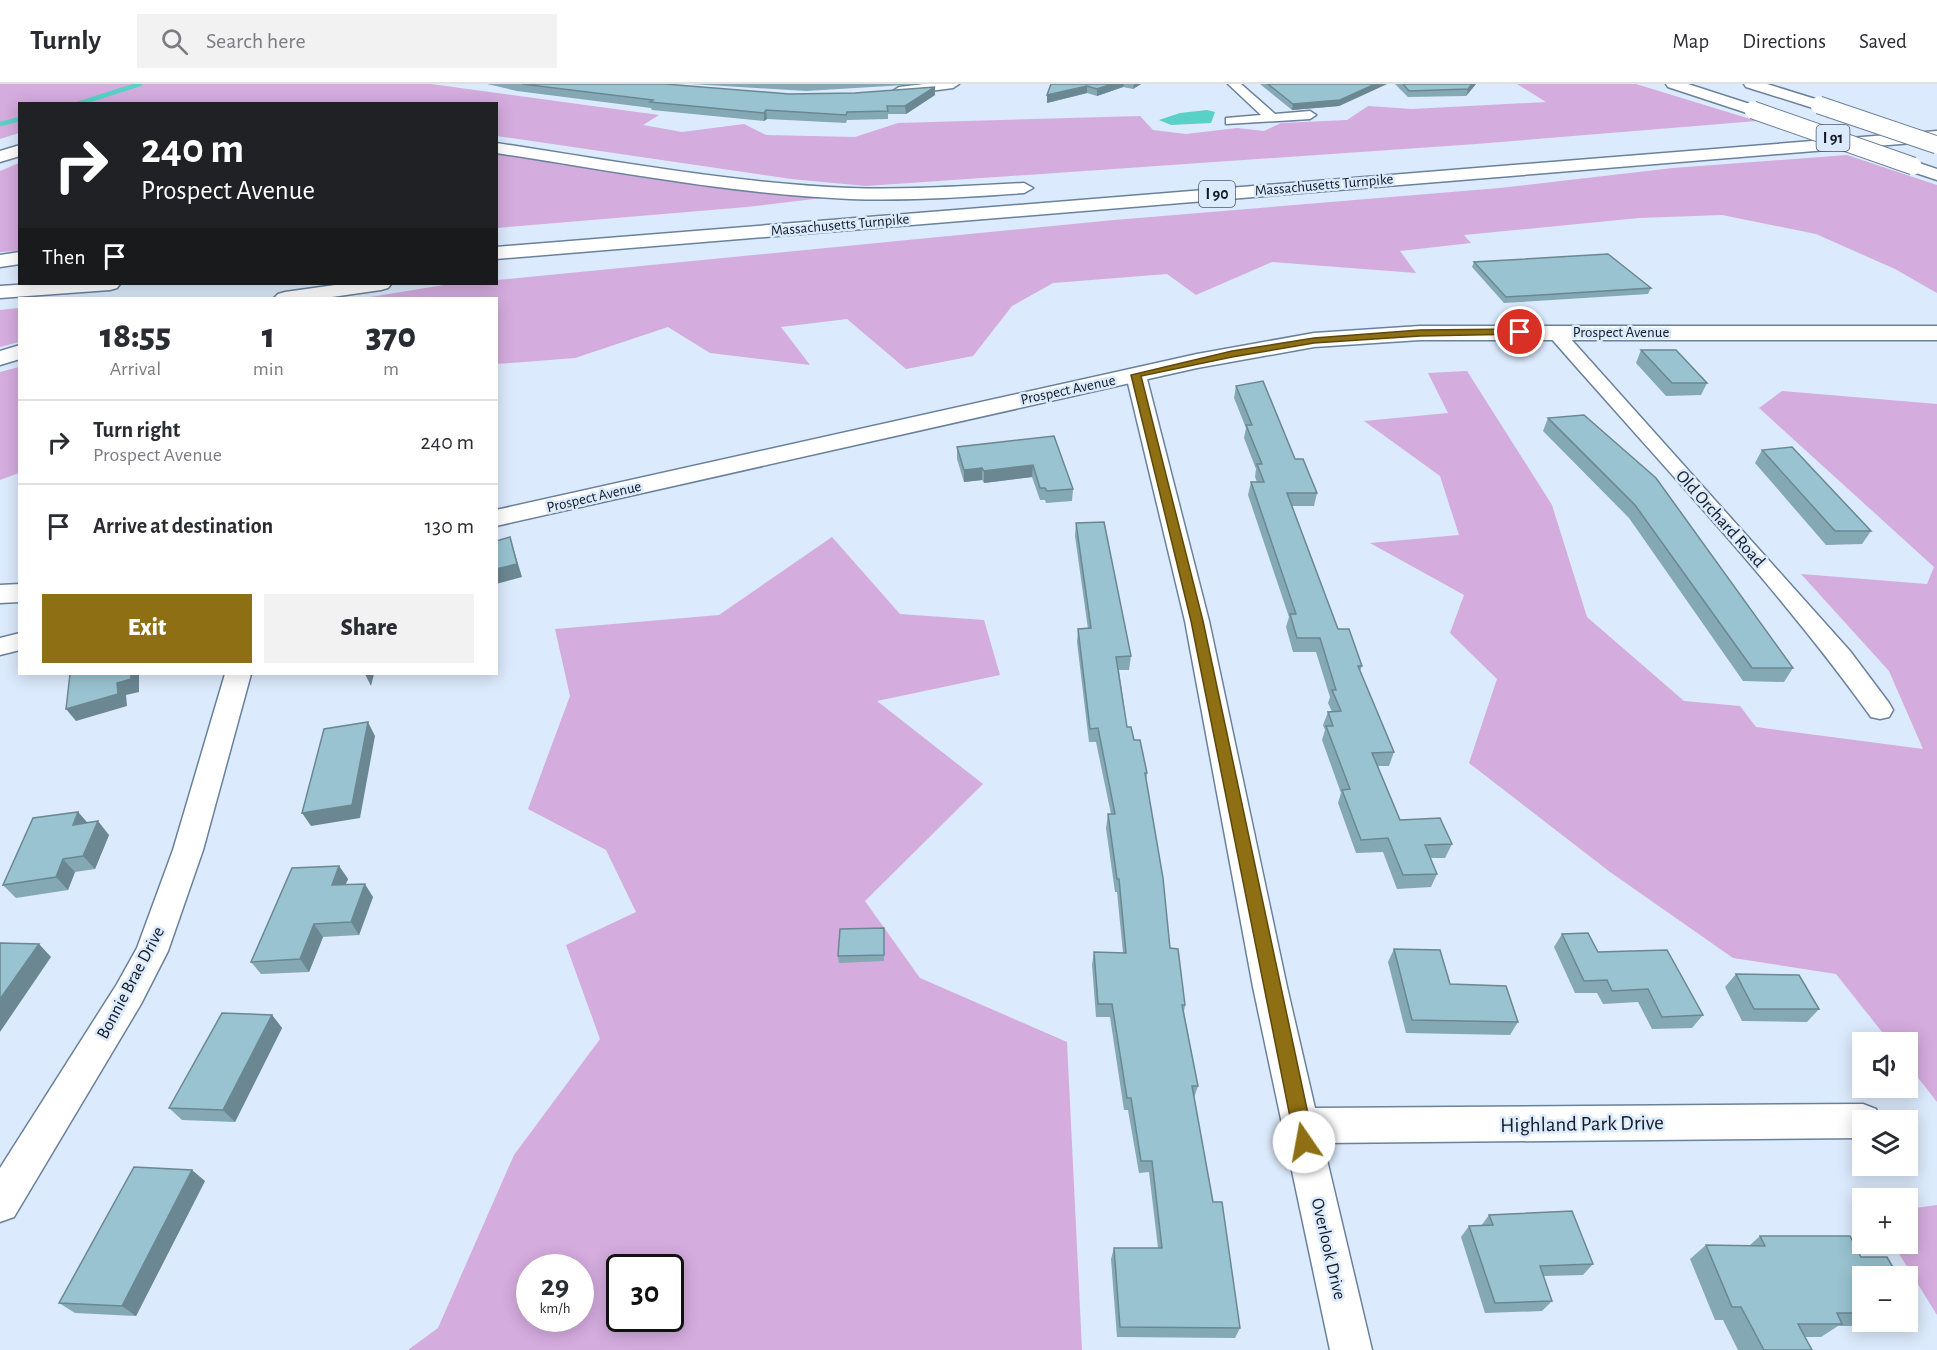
<!DOCTYPE html>
<html lang="en">
<head>
<meta charset="utf-8">
<style>
  :root { --surface:#fff; --page:#f2f2f3; --text:#2b2b33; --muted:#7c7c81; --line:#e1e1e2; --accent:#8f6f13 }
  body { margin:0; font-family:"Alegreya Sans",sans-serif; background:var(--page); color:var(--text); height:100vh; display:flex; flex-direction:column; font-size:22px; white-space:nowrap }
  * { box-sizing:border-box; margin:0 }
  p { font-size:20px; color:var(--muted) }
  .icon { flex:none; width:33px; height:33px; fill:none; stroke:currentColor; stroke-width:2; stroke-linecap:round; stroke-linejoin:round }
  .map { position:relative; flex:1; overflow:hidden }
  .side { position:absolute; left:18px; top:213px; width:480px; height:378px; display:flex; flex-direction:column; background:var(--surface); border-radius:0px; box-shadow:0 3px 15px #0003 }
  .side>* { flex:none }
  .guide { position:absolute; left:18px; top:18px; width:480px; height:183px; border-radius:0px; box-shadow:0 3px 15px #0003; background:#202124; color:#fff; overflow:hidden }
  .controls { position:absolute; left:1852px; top:948px; display:grid; gap:12px }
  .controls a { display:grid; place-items:center; width:66px; height:66px; border-radius:0px; background:var(--surface); box-shadow:0 3px 15px #0003; font-size:30px }
  .speed { position:absolute; left:516px; top:1170px; display:flex; gap:12px; font-size:30px; font-weight:700; text-align:center }
  .speed>* { display:grid; place-content:center; width:78px; height:78px; border-radius:50%; background:var(--surface); box-shadow:0 3px 15px #0003; line-height:1 }
  .speed small { font-size:15px; font-weight:400 }
  .speed .limit { border:3px solid #111; border-radius:9px; background:#fff; color:#111 }
  .pin { position:absolute; display:grid; place-items:center; width:51px; height:51px; color:#fff; margin:-26px; border:3px solid #fff; border-radius:50%; box-shadow:0 2px 6px #0007 }
  .me { position:absolute; width:66px; margin:-33px; rotate:348deg; stroke-linejoin:round; filter:drop-shadow(0 0 4px #0008) }
  .turn { display:flex; align-items:center; gap:21px; height:126px; padding:0 24px; font-size:27px }
  .turn .icon { width:78px; height:78px; stroke-width:2.5 }
  .turn b { display:block; font-size:42px; line-height:51px }
  .then { display:flex; align-items:center; height:57px; padding:0 24px; background:#0003; gap:12px; font-size:22px }
  .eta { display:flex; justify-content:space-evenly; align-items:center; height:102px; text-align:center }
  .eta b { font-size:36px; font-weight:800; line-height:42px }
  .action { display:flex; gap:12px; margin-top:auto; padding:12px 24px }
  .action a { flex:1; height:69px; border-radius:0px; background:var(--accent); color:#fff; font-size:24px; font-weight:800; line-height:69px; text-align:center }
  .action a+a { background:var(--page); color:var(--text) }
  ul { padding:0; list-style:none }
  li { display:flex; align-items:center; gap:18px; height:84px; padding:0 24px; border-top:2px solid var(--line) }
  li div { flex:1 }
  li b { display:block; font-size:22px }
  li em { font-style:normal }
  header { display:flex; align-items:center; gap:36px; box-sizing:border-box; height:84px; padding:0 30px; background:var(--surface); border-bottom:2px solid var(--line) }
  header strong { font-size:28px }
  nav { display:flex; gap:33px; margin-inline-start:auto; font-size:21px }
  .search { width:420px; height:54px; background:var(--page); display:flex; align-items:center; gap:15px; box-sizing:border-box; padding:0 21px; border-radius:0px; color:var(--muted); font-size:22px }
  .map>svg:first-child { display:block }
</style>
</head>
<body>
<header>
<strong>Turnly</strong>
<div class="search"><svg class="icon" aria-label="search" viewBox="0 0 24 24"><circle cx="10" cy="10" r="6"/><path d="M15 15l6 6"/></svg>Search here</div>
<nav><a>Map</a><a>Directions</a><a>Saved</a></nav>
</header>
<div class="map">
<svg width="1937" height="1266" viewBox="0 0 1937 1266">
  <rect width="100%" height="100%" fill="#dbeafc"/>
  <path fill="#d4acde" fill-rule="evenodd" d="M0 0H431L659 31 643 41 682 48 744 40 766 51 855 53 898 39 1140 32 1153 46 1186 50 1237 44 1264 47 1281 39 1347 36 1368 22 1412 25 1546 18 1517 0H1636L1757 37 1476 60 866 102 791 95 497 52 496 20H20L19 49 0 55Z
    M497 68 821 113 822 114 747 123 497 144Z
    M1847 71 1937 101V209L1895 185 1816 150 1722 131 1639 134 1464 151 1471 159 1400 167 1416 189 1272 178 1196 211 1167 190 1053 199 1012 222 973 272 906 285 847 235 781 243 810 281 710 269 668 243 575 274 497 280 496 214H364L444 201 496 200 497 196 1114 136 1500 104 1673 84Z
    M19 79V167L0 168V87Z
    M19 224V258L0 263V226Z
    M19 283V389L0 396V288Z
    M1467 287 1552 421 1587 533 1684 617 1740 622 1756 643 1923 665 1889 587 1801 490 1927 500 1934 483 1759 324 1782 307 1937 320V1018L1908 981V958H1890L1836 890 1733 874 1610 788 1469 679 1497 595 1450 549 1464 511 1370 459 1459 451 1440 392 1364 337 1448 329 1428 289Z
    M832 453 900 530 984 536 1000 591 877 617 983 700 865 817 920 894 1067 958 1082 1266H408L438 1244 514 1071 600 955 566 861 636 828 606 766 528 725 570 612 555 545 719 531ZM530 1184H580V1234H530ZM620 1184H670V1234H620Z
    M1937 1121V1231L1893 1160H1908V1125Z"/>
  <path fill="#59d1c6" d="M1207 26 1215 28 1211 39 1171 41 1159 36 1180 29Z"/>
  <g fill="none" stroke-linecap="round" stroke-linejoin="round">
    <path stroke="#59d1c6" stroke-width="4.5" d="M77 20 140 0
      M0 40 20 35"/>
    <g stroke="#6a819c" stroke-width="3">
      <path id="street" d="M924 0H959L953 4 899 11 893 7 899 3Z
        M1228 0H1241L1275 30 1310 27 1316 31 1310 35 1226 40V34L1261 31Z
        M1555 243 1561 244 1850 567 1889 619 1893 626 1889 633 1880 635 1871 633C1774 498 1658 377 1549 252L1546 248Z
        M1136 285 1146 291 1209 537 1287 903 1315 1024 1863 1020 1876 1025 1881 1036H1863V1054L1323 1059 1372 1266H1330L1253 903 1185 537 1126 291Z
        M20 549V566L0 571V554Z
        M225 590H251L203 766 168 867 141 920 14 1133 0 1138V1084L117 900 137 864 173 766Z"/>
    </g>
    <g stroke="#6a819c" stroke-width="3">
      <path id="secondary" d="M1420 242H1937V256H1420L1314 263 1197 284 496 442V426L1197 270 1314 249Z
        M20 500V518L0 519V501Z"/>
    </g>
    <g stroke="#6a819c" stroke-width="3">
      <path id="highway" d="M1666 0H1688L1759 23 1761 26 1759 29H1747L1668 3Z
        M1744 0H1767L1825 18 1827 21 1819 26 1813 24 1746 3Z
        M1937 47V57L496 175V163Z
        M496 59C614 77 731 99 850 104 908 106 966 102 1024 99L1033 104 1024 109C966 113 908 117 850 115 731 110 614 87 496 69Z
        M20 61V72L0 78V67Z
        M1913 77 1937 85V96L1907 86 1904 82 1907 78Z
        M20 168V180L0 183V171Z
        M31 200H120L117 204 110 206 0 214V202Z
        M342 200H391L388 204 381 206 325 214H274L278 210 285 208Z
        M20 261V275L0 281V267Z"/>
    </g>
    <use href="#street" fill="#fff" fill-rule="evenodd"/>
    <use href="#secondary" fill="#fff" fill-rule="evenodd"/>
    <use href="#highway" fill="#fff" fill-rule="evenodd"/>
    <g stroke="#6a819c" stroke-width="19" stroke-linecap="butt">
      <path id="highway-bridge" d="M1819 21 1937 61
        M1753 26 1913 82"/>
    </g>
    <use href="#highway-bridge" stroke="#fff" stroke-width="17"/>
  </g>
  <path fill="#84a8b4" d="M487 0H665L789 10 855 9 935 3V11L906 30H888V35L847 36 846 39 767 35 764 37 652 26 651 24 517 7Z
    M691 0H921L806 7Z
    M1051 0H1141L1133 5 1123 3 1097 12 1087 9 1047 19Z
    M1260 0H1387L1339 22 1292 26Z
    M1395 0H1476L1466 12 1408 13Z
    M1474 178 1651 204 1648 210 1504 219 1472 183Z
    M1641 266 1707 299 1701 311 1666 312 1636 279Z
    M1236 302 1295 375 1317 409 1314 422H1292L1338 545 1362 582 1360 587 1394 668 1389 682H1378L1400 736 1452 760 1445 774H1430L1437 790 1431 803 1397 805 1383 768 1356 769 1338 719 1341 709 1322 656 1325 646 1323 641 1328 628H1332L1328 619 1330 613 1316 568H1293L1286 543 1289 533 1248 411 1251 398H1257L1255 393 1256 385 1244 354 1246 344 1234 314Z
    M1584 331 1793 584 1784 598 1743 597 1629 434 1543 347 1548 334Z
    M1054 352 1073 405 1072 417 1046 419 1045 416H1040L1032 393 984 399 982 396 964 398 957 375V363Z
    M1762 366 1871 447 1862 460 1826 461 1755 379Z
    M1076 439 1131 572 1129 586H1119L1127 643 1134 656 1147 689 1146 697 1170 864 1185 921 1184 928 1198 1002 1194 1014 1213 1118 1240 1244 1235 1254 1117 1253 1111 1175 1114 1164H1158L1149 1088 1139 1089 1128 1026H1124L1110 933H1096L1092 881 1094 868 1123 869 1117 808H1115L1106 744 1108 730H1111L1096 658H1089L1077 558 1078 545H1088L1075 452Z
    M78 728 88 739 109 751 95 785 75 788 68 806 16 814 3 801Z
    M339 782 348 795 345 801 373 813 359 851 323 853 309 888 261 890 251 878Z
    M884 844V877L839 879 838 872Z
    M1562 850 1598 868 1703 931 1692 944 1652 945 1638 918 1603 920 1597 909H1575L1554 863Z
    M1394 865 1450 900 1518 938 1510 951 1406 949 1388 878Z
    M1736 890 1819 925 1807 938 1742 937 1725 903Z
    M272 931 282 944 235 1038 182 1036 169 1024Z
    M205 1097 136 1232 75 1229 59 1219Z
    M1489 1131 1593 1180 1583 1191 1543 1192 1552 1217 1542 1227 1485 1229 1461 1153 1469 1142H1481Z
    M1760 1152 1863 1192V1238H1878L1872 1242H1838L1821 1253H1805L1812 1266H1738L1723 1236H1715L1690 1175 1706 1161 1749 1162Z"/>
  <path fill="#6b8892" d="M1112 0H1124L1123 3 1097 12V5Z
    M1134 0H1141L1133 5Z
    M1375 0H1387L1339 22 1292 26 1293 20Z
    M1472 0H1476L1466 12 1468 5Z
    M1087 2V9L1047 19V11Z
    M935 3V11L906 30 905 22Z
    M766 26 767 35 764 37V29Z
    M1033 381 1032 393 984 399V387Z
    M982 384V396L964 398V386Z
    M510 453 522 493 496 500V485Z
    M131 590H139V608L126 611 127 622 76 637 66 625 117 599Z
    M365 590H374L371 602Z
    M368 638 375 652 360 734 311 742 302 729Z
    M78 728 89 741H73Z
    M98 737 109 751 95 785 83 772Z
    M63 775 75 788 68 806 56 793Z
    M339 782 348 795 340 814 332 801Z
    M365 800 373 813 359 851 351 838Z
    M314 840 323 853 309 888 300 875Z
    M39 860 51 873 0 948V915Z
    M272 931 282 944 235 1038 223 1026Z
    M192 1086 205 1097 136 1232 122 1222Z"/>
  <path fill="#99c3d1" stroke="#6b8892" stroke-width="1.5" d="M522 0H665L789 10 855 9 935 3 905 22H887L888 27 847 28 846 31 766 26 764 29 650 18 653 16Z
    M1051 0H1112L1097 5 1087 2 1047 11Z
    M1268 0H1375L1340 16 1293 20Z
    M1403 0H1472L1468 5 1409 7Z
    M1608 170 1651 204 1506 213 1474 178Z
    M1641 266H1676L1707 299H1672Z
    M1263 297 1295 375H1303L1317 409H1287L1338 545H1349L1362 582H1358L1394 668 1372 669 1400 736 1440 734 1452 760 1425 761 1437 790 1403 791 1388 754 1361 756 1342 706 1350 705 1326 642H1333L1328 628 1341 627 1332 606H1336L1320 554H1297L1290 530H1296L1251 398H1264L1257 380H1262L1246 341H1252L1236 302Z
    M1584 331 1656 394 1793 584H1752L1635 421 1548 334Z
    M1054 352 1073 405 1047 407 1045 404H1040L1033 381 984 387 982 384 964 386 957 363Z
    M1792 363 1871 447H1835L1762 366Z
    M1104 438 1131 572 1116 573 1127 643H1131L1134 656H1140L1147 689H1145L1163 794 1170 864 1178 865 1185 921H1182L1198 1002H1192L1213 1118H1222L1240 1244 1120 1243 1114 1164H1162L1152 1077H1141L1131 1014H1127L1112 920H1098L1094 868 1126 869 1119 795H1117L1108 730H1115L1098 644 1090 645 1078 545 1091 544 1076 439Z
    M510 453 517 480 496 485V457Z
    M70 590H131V595L117 599 118 610 66 625Z
    M368 638 352 721 302 729 324 645Z
    M78 728 73 741 98 737 83 772 63 775 56 793 3 801 33 734Z
    M339 782 332 801 365 800 351 838 314 840 300 875 251 878 292 784Z
    M884 844V871L838 872 840 845Z
    M1588 849 1598 868 1667 866 1703 931 1662 933 1648 905 1612 907 1607 896 1584 897 1562 850Z
    M0 859 39 860 0 915Z
    M1394 865 1440 866 1450 900 1506 902 1518 938 1412 936Z
    M1736 890 1799 891 1819 925H1754Z
    M222 929 272 931 223 1026 169 1024Z
    M134 1083 192 1086 122 1222 59 1219Z
    M1572 1127 1593 1180 1540 1182 1552 1217 1495 1219 1469 1142 1493 1141 1489 1131Z
    M1760 1152H1850L1861 1173H1887L1898 1192H1863V1229H1837L1842 1240H1798L1812 1266H1764L1741 1223H1732L1706 1161 1765 1162Z"/>
  <path fill="#8f6f13" stroke="#5d480c" stroke-width="1.5" d="M1520 245 1523 246V250L1420 252 1314 259 1232 273 1141 292 1203 537 1314 1058 1311 1065 1304 1067 1298 1065 1295 1058 1191 537 1131 291 1232 267 1314 254 1420 246Z"/>
  <g text-anchor="middle" dominant-baseline="central" stroke-width="5" stroke-linejoin="round" paint-order="stroke">
    <g font-size="15" fill="#121b25" stroke="#dbeafc">
      <text transform="translate(1324 101) rotate(-5)">Massachusetts Turnpike</text>
      <text transform="translate(840 141) rotate(-5)">Massachusetts Turnpike</text>
      <text x="1621" y="248">Prospect Avenue</text>
      <text transform="translate(1068 306) rotate(-12)">Prospect Avenue</text>
      <text transform="translate(594 413) rotate(-13)">Prospect Avenue</text>
    </g>
    <g fill="#dbeafc" stroke="#4e5966" stroke-width="1.5">
      <rect x="1816.5" y="41" width="33" height="26" rx="4.5"/>
      <rect x="1199" y="97" width="36" height="26" rx="4.5"/>
    </g>
    <g font-size="16" font-weight="bold" fill="#121b25">
      <text x="1833" y="54">I 91</text>
      <text x="1217" y="110">I 90</text>
    </g>
    <g font-size="18" fill="#121b25" stroke="#dbeafc">
      <text transform="translate(1720 435) rotate(48)">Old Orchard Road</text>
      <text transform="translate(131 899) rotate(-62)">Bonnie Brae Drive</text>
      <text transform="translate(1328 1165) rotate(77)">Overlook Drive</text>
    </g>
    <g font-size="21" fill="#121b25" stroke="#dbeafc">
      <text transform="translate(1582 1040) rotate(-1)">Highland Park Drive</text>
    </g>
  </g>
</svg>
<div class="controls">
<a><svg class="icon" aria-label="sound" viewBox="0 0 24 24"><path d="M4 9h4l5-4v14l-5-4H4zM17 9q2 3 0 6"/></svg></a>
<a><svg class="icon" aria-label="layers" viewBox="0 0 24 24"><path d="M12 4l9 5-9 5-9-5zM3 14l9 5 9-5"/></svg></a>
<a>+</a>
<a>−</a>
</div>
<div class="speed"><div>29<small>km/h</small></div><div class="limit">30</div></div>
<div class="pin" style="left:1520px;top:248px;background:#d93025"><svg class="icon" aria-label="arrive" viewBox="0 0 24 24"><path d="M6 21V4h12l-3 4 3 4H6"/></svg></div>
<svg class="me" style="left:1304px;top:1058px" viewBox="-20 -20 40 40"><circle r="19" fill="#fff"/><path d="M0-13L10 11 0 6-10 11z" fill="#8f6f13"/></svg>
<div class="guide">
<div class="turn"><svg class="icon" aria-label="right" viewBox="0 0 24 24"><path d="M7 20v-9h11M14 6l5 5-5 5"/></svg><div><b>240 m</b>Prospect Avenue</div></div>
<div class="then">Then<svg class="icon" aria-label="arrive" viewBox="0 0 24 24"><path d="M6 21V4h12l-3 4 3 4H6"/></svg></div>
</div>
<section class="side">
<div class="eta">
<div><b>18:55</b><p>Arrival</p></div>
<div><b>1</b><p>min</p></div>
<div><b>370</b><p>m</p></div>
</div>
<ul>
<li><svg class="icon" aria-label="right" viewBox="0 0 24 24"><path d="M7 20v-9h11M14 6l5 5-5 5"/></svg><div><b>Turn right</b><p>Prospect Avenue</p></div><em>240 m</em></li>
<li><svg class="icon" aria-label="arrive" viewBox="0 0 24 24"><path d="M6 21V4h12l-3 4 3 4H6"/></svg><div><b>Arrive at destination</b></div><em>130 m</em></li>
</ul>
<div class="action"><a>Exit</a><a>Share</a></div>
</section>
</div>
</body>
</html>
